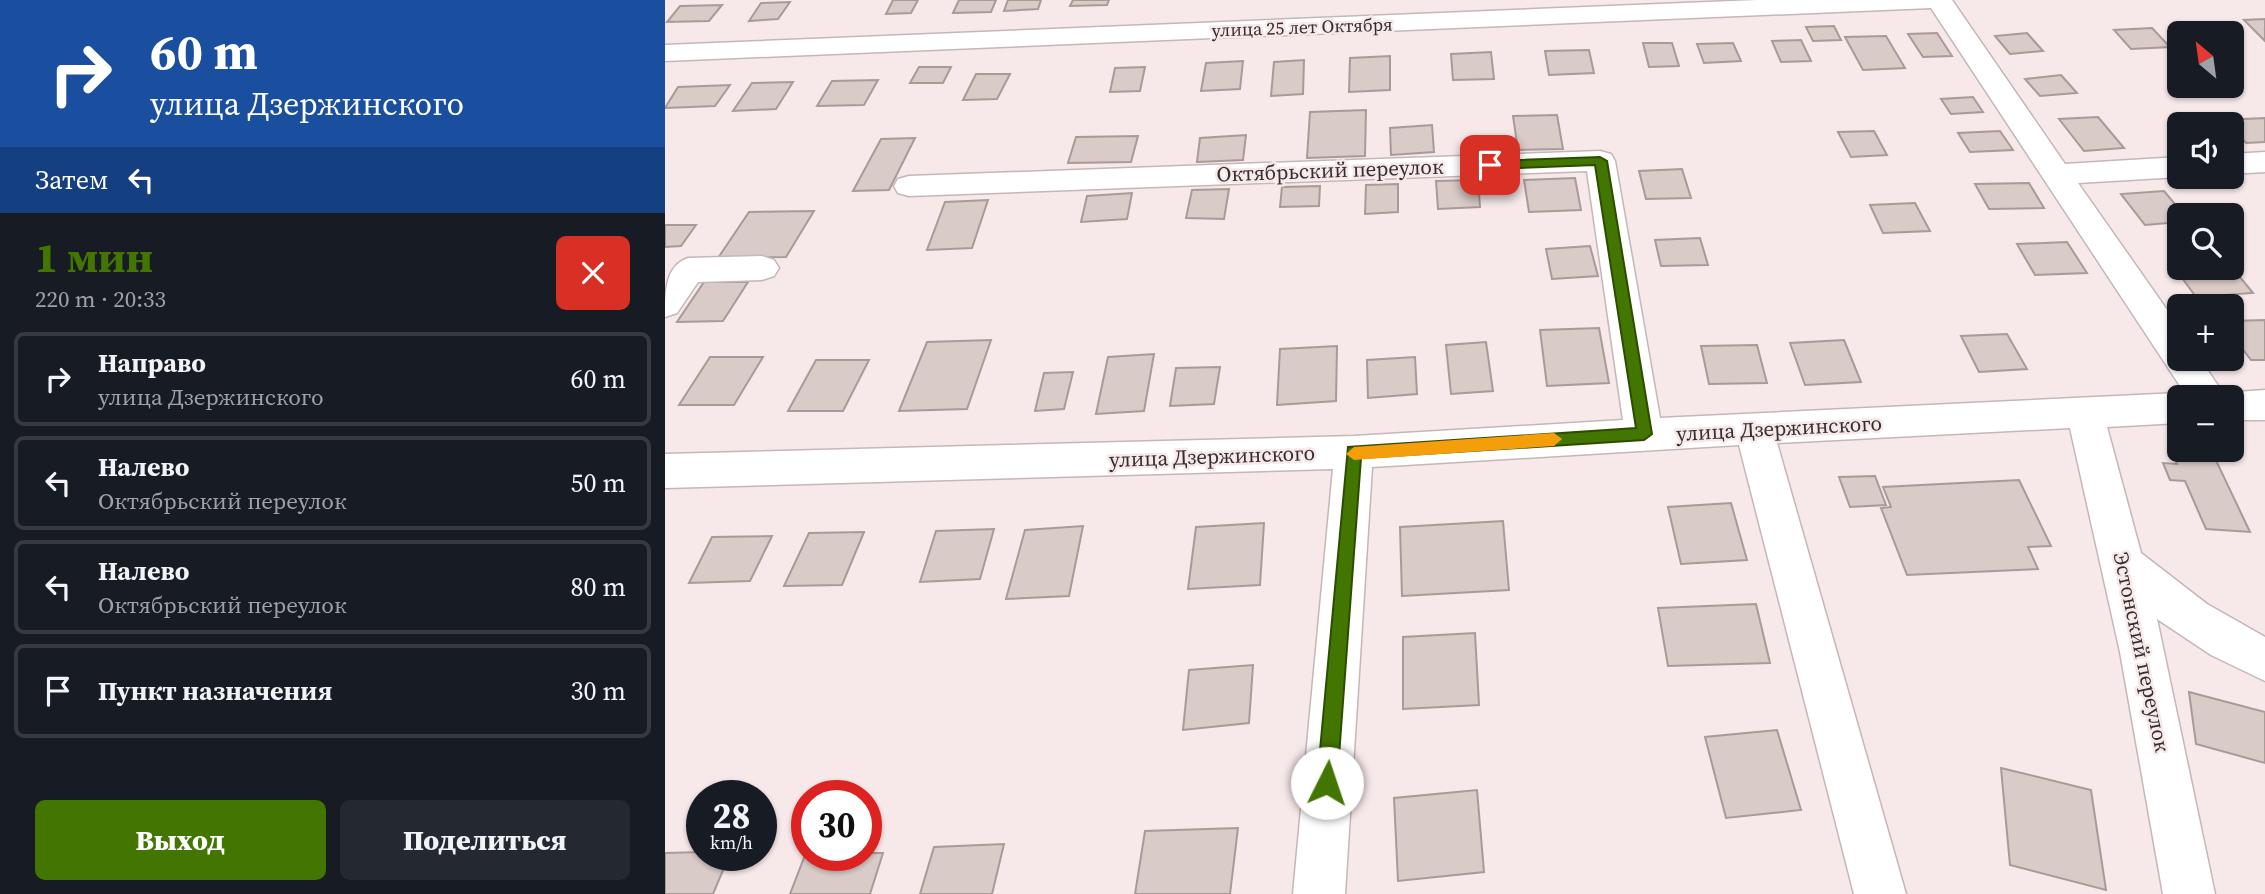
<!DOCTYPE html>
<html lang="ru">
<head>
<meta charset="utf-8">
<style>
  :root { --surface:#171b24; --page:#242831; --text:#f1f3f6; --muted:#9ea1a6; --line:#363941; --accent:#437600 }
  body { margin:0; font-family:"Source Serif 4",serif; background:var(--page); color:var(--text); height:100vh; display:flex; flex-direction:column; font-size:26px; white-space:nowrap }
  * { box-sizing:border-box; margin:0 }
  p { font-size:23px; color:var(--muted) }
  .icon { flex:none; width:38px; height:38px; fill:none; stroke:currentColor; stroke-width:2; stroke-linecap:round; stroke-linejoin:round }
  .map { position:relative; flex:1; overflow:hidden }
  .sheet { display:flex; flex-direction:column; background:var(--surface); width:665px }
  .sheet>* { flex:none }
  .hud { background:#1a4fa0; color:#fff; overflow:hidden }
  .needle { width:46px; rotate:331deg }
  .buttons { position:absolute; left:1502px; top:21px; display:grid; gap:14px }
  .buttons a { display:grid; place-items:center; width:77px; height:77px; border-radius:10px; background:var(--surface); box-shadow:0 2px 5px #0004; font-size:35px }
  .speed { position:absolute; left:21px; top:780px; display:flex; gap:14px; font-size:35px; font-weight:700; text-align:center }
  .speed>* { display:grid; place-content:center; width:91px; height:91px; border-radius:50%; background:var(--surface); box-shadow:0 2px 5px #0004; line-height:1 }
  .speed small { font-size:18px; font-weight:400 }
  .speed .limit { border:10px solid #d22; background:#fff; color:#111 }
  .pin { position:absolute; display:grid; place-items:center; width:60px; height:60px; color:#fff; margin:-30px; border-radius:14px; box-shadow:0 4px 10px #0006 }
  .me { position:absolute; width:77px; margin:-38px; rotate:4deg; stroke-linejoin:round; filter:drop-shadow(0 0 5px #0008) }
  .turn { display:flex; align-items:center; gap:24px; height:147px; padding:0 35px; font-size:32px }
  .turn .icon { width:91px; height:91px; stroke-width:2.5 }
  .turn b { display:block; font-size:49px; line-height:60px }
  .then { display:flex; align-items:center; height:66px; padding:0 35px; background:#0003; gap:14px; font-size:26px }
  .round { display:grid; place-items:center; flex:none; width:74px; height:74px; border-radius:10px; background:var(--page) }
  .head { display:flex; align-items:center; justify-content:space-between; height:119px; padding:0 35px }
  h1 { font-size:42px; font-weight:800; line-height:52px; color:var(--accent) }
  .action { display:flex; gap:14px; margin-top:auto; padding:14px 35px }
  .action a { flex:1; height:80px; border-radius:10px; background:var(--accent); color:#fff; font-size:28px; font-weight:800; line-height:80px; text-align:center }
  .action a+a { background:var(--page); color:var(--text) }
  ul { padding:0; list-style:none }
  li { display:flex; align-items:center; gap:21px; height:94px; margin:0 14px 10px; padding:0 21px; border:4px solid var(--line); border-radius:10px }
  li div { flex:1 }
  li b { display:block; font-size:26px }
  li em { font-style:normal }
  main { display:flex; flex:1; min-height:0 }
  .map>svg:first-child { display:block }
</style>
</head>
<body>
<main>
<section class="sheet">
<div class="hud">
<div class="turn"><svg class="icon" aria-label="right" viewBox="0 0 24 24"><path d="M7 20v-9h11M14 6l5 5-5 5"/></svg><div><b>60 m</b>улица Дзержинского</div></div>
<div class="then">Затем<svg class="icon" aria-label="left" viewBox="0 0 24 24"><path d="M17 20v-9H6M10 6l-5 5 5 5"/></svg></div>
</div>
<div class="head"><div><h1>1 мин</h1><p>220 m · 20:33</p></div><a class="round" style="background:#d93025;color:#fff"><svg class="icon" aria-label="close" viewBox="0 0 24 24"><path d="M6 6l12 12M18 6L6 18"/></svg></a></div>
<ul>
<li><svg class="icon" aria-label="right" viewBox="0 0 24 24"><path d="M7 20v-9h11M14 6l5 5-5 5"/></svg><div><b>Направо</b><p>улица Дзержинского</p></div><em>60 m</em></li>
<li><svg class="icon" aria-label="left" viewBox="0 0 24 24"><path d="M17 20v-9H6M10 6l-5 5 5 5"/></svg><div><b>Налево</b><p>Октябрьский переулок</p></div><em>50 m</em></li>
<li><svg class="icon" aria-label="left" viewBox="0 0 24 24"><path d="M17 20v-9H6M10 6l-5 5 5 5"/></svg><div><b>Налево</b><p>Октябрьский переулок</p></div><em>80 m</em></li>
<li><svg class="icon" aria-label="arrive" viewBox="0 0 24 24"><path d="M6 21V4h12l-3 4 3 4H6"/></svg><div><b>Пункт назначения</b></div><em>30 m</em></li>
</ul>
<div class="action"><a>Выход</a><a>Поделиться</a></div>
</section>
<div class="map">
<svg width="1600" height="894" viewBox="0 0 1600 894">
  <rect width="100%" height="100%" fill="#f7e8e9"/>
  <path fill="#d9cbc7" stroke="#a89b97" stroke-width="2" d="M228 0H253L246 13 221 14Z
    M294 0H331L326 12 288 13Z
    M343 0H376L373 9 339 11Z
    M408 0H444L442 5 405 6Z
    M125 2 113 19 84 21 96 3Z
    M57 5 44 21 2 22 15 6Z
    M1600 19V41L1579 20Z
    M1169 26 1176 40 1148 41 1141 27Z
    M1487 28 1505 47 1466 49 1449 30Z
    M1272 33 1287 56 1258 57 1243 34Z
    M1362 33 1378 51 1345 54 1330 36Z
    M1221 36 1240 68 1198 70 1180 37Z
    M1136 40 1146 61 1116 62 1107 41Z
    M978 43H1007L1014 66 984 67Z
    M1068 43 1076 61 1039 63 1032 44Z
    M924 50 929 73 884 75 880 51Z
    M826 52 829 79 788 80 786 54Z
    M725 56V90L684 92 685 58Z
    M639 60 638 94 606 96 609 62Z
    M578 61 575 89 536 91 541 63Z
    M254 67H286L278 83H245Z
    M480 67 475 91 445 92 450 68Z
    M311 74H345L332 99 298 100Z
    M1396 75 1412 93 1375 96 1360 79Z
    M213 80 199 105 152 106 167 81Z
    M128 82 111 109 68 111 87 83Z
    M65 85 50 106 0 108 13 87Z
    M1308 97 1318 112 1286 114 1276 99Z
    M701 110 700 156 642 158 645 112Z
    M892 115 898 149 853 150 848 116Z
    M1433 117 1459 148 1419 151 1394 119Z
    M1600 118V142L1581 143 1560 120Z
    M767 125 769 152 726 155 725 128Z
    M1209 131 1222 155 1186 157 1173 132Z
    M1335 131 1348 150 1305 152 1293 133Z
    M581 135 578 160 532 162 535 138Z
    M473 136 466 162 403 163 411 137Z
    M250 138 224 190 188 191 216 139Z
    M1017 169 1026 198 981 199 974 171Z
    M910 178 916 210 864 212 859 180Z
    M813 180 815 207 773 209 771 181Z
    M1364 183 1379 208 1324 209 1310 184Z
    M733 184V212L700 214 701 185Z
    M655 186 654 206 615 207 617 187Z
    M564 189 559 219 521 218 527 190Z
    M1499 191 1519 215H1514V222L1480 225 1456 194Z
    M467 193 462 219 416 222 422 196Z
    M323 200 307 248 262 250 280 202Z
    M1250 203 1265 231 1218 233 1205 205Z
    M149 211 121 257 53 258 84 212Z
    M0 225H31L16 246 0 247Z
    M1035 238 1043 265 996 266 990 240Z
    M1402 242 1422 273 1370 275 1352 244Z
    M925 246 933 276 887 279 881 249Z
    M1504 260H1514V268L1566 266 1588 293 1531 297Z
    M39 282H83L58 321 12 322Z
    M1600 320V360H1586L1566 334V321Z
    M934 328 944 383 882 386 875 330Z
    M1342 334 1362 369 1314 372 1296 336Z
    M326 340 302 409 234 411 262 342Z
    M1179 340 1196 382 1140 385 1125 343Z
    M821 342 828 391 786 394 781 345Z
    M1092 345 1102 383 1044 384 1036 346Z
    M672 346 671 401 612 405 615 349Z
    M489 354 479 411 431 414 443 357Z
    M45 357H98L69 405H14Z
    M750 357 752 394 703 398 702 360Z
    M151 360H204L178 411H123Z
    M555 367 549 404 505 406 511 368Z
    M408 372 399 409 370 411 379 373Z
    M1506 449 1547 452 1585 532 1541 529 1520 481 1505 480 1498 463 1512 464Z
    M1210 476 1221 505 1185 507 1174 477Z
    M1354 480 1386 546 1363 547 1373 569 1242 575 1216 508 1226 507 1218 487Z
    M1066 503 1082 560 1016 564 1003 507Z
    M838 521 844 590 737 596 735 527Z
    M599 523 595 585 523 589 531 527Z
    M418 526 404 596 341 599 360 530Z
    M329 529 315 579 255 582 271 531Z
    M199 532 177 585 119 586 144 533Z
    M107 536 85 581 24 583 47 537Z
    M1091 604 1105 663 1003 666 993 608Z
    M810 633 814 705 738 709V637Z
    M588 665 584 723 518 730 524 670Z
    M1524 692 1600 712V763L1531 744Z
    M1112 730 1136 810 1061 818 1040 737Z
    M1336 768 1426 790 1441 890 1345 865Z
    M812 790 819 872 733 881 729 798Z
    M573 828 565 894H470L480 831Z
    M339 844 327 894H255L269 847Z
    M37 852V856H64L48 894H0V853Z
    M201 853H218L205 894H125L140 855 201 856Z"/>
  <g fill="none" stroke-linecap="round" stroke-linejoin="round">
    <g stroke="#c5b7b7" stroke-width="3">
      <path id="minor" d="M1092 0H1287L1400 164 1514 157V177L1413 183 1514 327V359H1535L1558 393 1600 390V420H1566V397H1514V423L1442 427 1476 553 1542 604 1600 637V681L1546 655 1492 619 1550 894H1498L1455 652 1405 428 1112 443 1241 894H1189L1074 445 707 467 680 894H628L668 469 0 488V454L689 436 958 420 922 171 244 196 233 193 229 186 233 179 244 176 935 151 946 154 950 161 995 418 1514 393 1521 395 1266 8 0 61V45Z
        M1600 152V172L1566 174V154Z
        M97 256 109 260 114 268 109 276 97 280 33 282 12 313 0 317C0 292 0 266 23 258Z"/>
    </g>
    <use href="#minor" fill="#fff" fill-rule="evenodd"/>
  </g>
  <path fill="#437600" stroke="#2c4d00" stroke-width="2" d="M935 157 942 161 987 434 979 440 696 458 672 783 669 791 662 794 655 791 652 783 683 447 971 428 930 165 825 169 819 165 825 161Z"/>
  <path fill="#f59e0b" d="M889 433 897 439 889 446 689 460 681 454 689 447Z"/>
  <g text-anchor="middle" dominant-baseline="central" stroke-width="5" stroke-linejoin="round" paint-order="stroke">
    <g font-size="18" fill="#342e2e" stroke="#f7e8e9">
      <text transform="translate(637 27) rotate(-2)">улица 25 лет Октября</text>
    </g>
    <g font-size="21" fill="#342e2e" stroke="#f7e8e9">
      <text transform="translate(665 170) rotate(-2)">Октябрьский переулок</text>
      <text transform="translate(1114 428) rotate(-3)">улица Дзержинского</text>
      <text transform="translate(547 456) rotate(-2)">улица Дзержинского</text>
      <text transform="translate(1477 652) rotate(78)">Эстонский переулок</text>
    </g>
  </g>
</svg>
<div class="buttons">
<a><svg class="needle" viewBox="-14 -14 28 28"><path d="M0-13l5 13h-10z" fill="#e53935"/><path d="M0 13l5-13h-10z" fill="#9ea1a6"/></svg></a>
<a><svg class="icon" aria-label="sound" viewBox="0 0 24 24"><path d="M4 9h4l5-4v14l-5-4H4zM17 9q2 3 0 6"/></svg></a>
<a><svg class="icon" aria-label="search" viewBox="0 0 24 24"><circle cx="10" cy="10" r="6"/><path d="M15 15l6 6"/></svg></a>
<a>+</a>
<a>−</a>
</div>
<div class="speed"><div>28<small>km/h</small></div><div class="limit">30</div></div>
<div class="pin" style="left:825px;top:165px;background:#d93025"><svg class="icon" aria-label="arrive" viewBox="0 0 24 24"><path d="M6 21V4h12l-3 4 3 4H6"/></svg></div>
<svg class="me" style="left:662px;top:783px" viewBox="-20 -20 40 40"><circle r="19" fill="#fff"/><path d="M0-13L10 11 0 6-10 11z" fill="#437600"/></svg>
</div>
</main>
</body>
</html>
